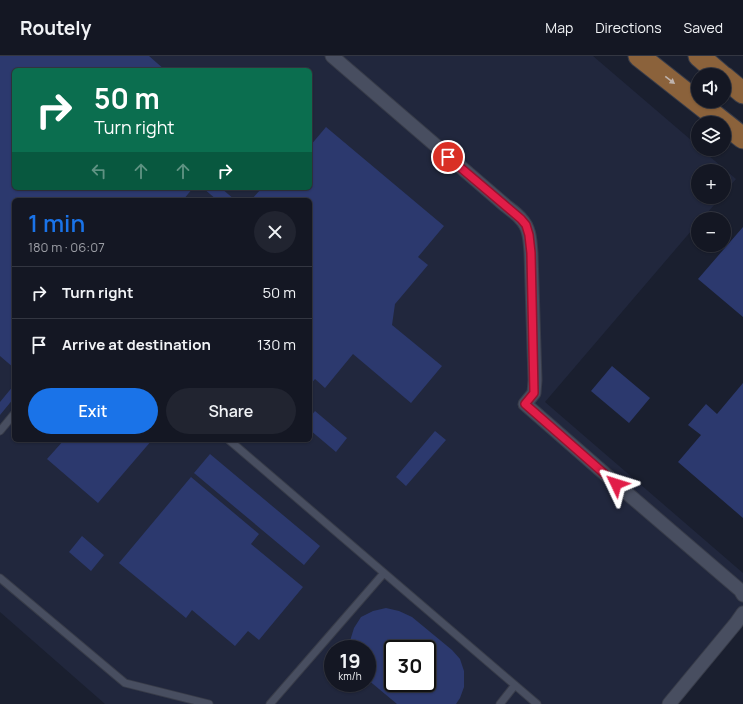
<!DOCTYPE html>
<html lang="en">
<head>
<meta charset="utf-8">
<style>
  :root { --surface:#141723; --page:#212430; --text:#f1f3f6; --muted:#9d9fa6; --line:#333641; --accent:#1a73e8 }
  body { margin:0; font-family:Manrope,sans-serif; background:var(--page); color:var(--text); height:100vh; display:flex; flex-direction:column; font-size:15px; white-space:nowrap }
  * { box-sizing:border-box; margin:0 }
  p { font-size:13px; color:var(--muted) }
  .icon { flex:none; width:22px; height:22px; fill:none; stroke:currentColor; stroke-width:2; stroke-linecap:round; stroke-linejoin:round }
  .map { position:relative; flex:1; overflow:hidden }
  .panel { position:absolute; left:12px; top:142px; width:300px; height:244px; display:flex; flex-direction:column; background:var(--surface); border-radius:6px; box-shadow:0 1px 3px #0004,0 0 0 1px var(--line) }
  .panel>* { flex:none }
  .top-card { position:absolute; left:12px; top:12px; width:300px; height:122px; border-radius:6px; box-shadow:0 1px 3px #0004,0 0 0 1px var(--line); background:#0b6e4f; color:#fff; overflow:hidden }
  .tools { position:absolute; left:691px; top:12px; display:grid; gap:8px }
  .tools a { display:grid; place-items:center; width:40px; height:40px; border-radius:50%; background:var(--surface); box-shadow:0 1px 3px #0004,0 0 0 1px var(--line); font-size:20px }
  .speed { position:absolute; left:324px; top:584px; display:flex; gap:8px; font-size:20px; font-weight:700; text-align:center }
  .speed>* { display:grid; place-content:center; width:52px; height:52px; border-radius:50%; background:var(--surface); box-shadow:0 1px 3px #0004,0 0 0 1px var(--line); line-height:1 }
  .speed small { font-size:10px; font-weight:400 }
  .speed .limit { border:2px solid #111; border-radius:6px; background:#fff; color:#111 }
  .pin { position:absolute; display:grid; place-items:center; width:34px; height:34px; color:#fff; margin:-17px; border:2px solid #fff; border-radius:50%; box-shadow:0 1px 4px #0007 }
  .me { position:absolute; width:44px; margin:-22px; rotate:311deg; stroke-linejoin:round; filter:drop-shadow(0 0 3px #0008) }
  .turn { display:flex; align-items:center; gap:14px; height:84px; padding:0 16px; font-size:18px }
  .turn .icon { width:52px; height:52px; stroke-width:2.5 }
  .turn b { display:block; font-size:28px; line-height:34px }
  .lanes { display:flex; align-items:center; height:38px; padding:0 16px; background:#0003; justify-content:center; gap:20px; direction:ltr }
  .lanes .off { opacity:.35 }
  .round { display:grid; place-items:center; flex:none; width:42px; height:42px; border-radius:21px; background:var(--page) }
  .headline { display:flex; align-items:center; justify-content:space-between; height:68px; padding:0 16px }
  h1 { font-size:24px; font-weight:600; line-height:30px; color:var(--accent) }
  .cta { display:flex; gap:8px; margin-top:auto; padding:8px 16px }
  .cta a { flex:1; height:46px; border-radius:24px; background:var(--accent); color:#fff; font-size:16px; font-weight:600; line-height:46px; text-align:center }
  .cta a+a { background:var(--page); color:var(--text) }
  ul { padding:0; list-style:none }
  li { display:flex; align-items:center; gap:12px; height:52px; padding:0 16px; border-top:1px solid var(--line) }
  li div { flex:1 }
  li b { display:block; font-size:15px }
  li em { font-style:normal }
  header { display:flex; align-items:center; gap:24px; box-sizing:border-box; height:56px; padding:0 20px; background:var(--surface); border-bottom:1px solid var(--line) }
  header strong { font-size:19px }
  nav { display:flex; gap:22px; margin-inline-start:auto; font-size:14px }
  .map>svg:first-child { display:block }
</style>
</head>
<body>
<header>
<strong>Routely</strong>
<nav><a>Map</a><a>Directions</a><a>Saved</a></nav>
</header>
<div class="map">
<svg width="743" height="648" viewBox="0 0 743 648">
  <rect width="100%" height="100%" fill="#1a1f2f"/>
  <path fill="#21273d" fill-rule="evenodd" d="M0 0H593L698 90V93H701L736 123 724 137V115H698V141H721L702 163H698V167L545 346 743 517V558L666 648H105L0 556ZM14 14H310V132H14ZM14 144H310V384H14ZM333 593H367V627H333ZM393 593H427V627H393Z"/>
  <path fill="#2c396e" fill-rule="evenodd" d="M0 0H149L165 14H14V132H193L183 144H14V312L0 300Z
    M326 71 444 170 418 201 428 209 395 248 392 269 442 310 411 347 353 298 325 332 315 323 310 329V144H251L260 134 258 132H310V90Z
    M203 132H221L235 144H217Z
    M743 171V261L698 223Z
    M612 310 650 342 629 367 591 335Z
    M743 327V462L678 406 701 379 688 369 706 348 717 358Z
    M14 329V342L0 359V346Z
    M315 355 347 382 336 396 310 374V361Z
    M435 375 446 384 406 430 396 421Z
    M64 384H152L98 447 47 403Z
    M210 398 320 490 304 509 194 417Z
    M191 421 259 478 251 488 303 531 259 584 248 575 235 590 192 554 186 562 119 507Z
    M82 480 104 499 91 515 69 496Z
    M386 552 399 555 412 561 452 594 460 603 464 615V631L460 642 456 648H397L367 623V593H351L350 585 354 572 361 561 373 555ZM393 593H427V627H393Z"/>
  <g fill="none" stroke-linecap="round" stroke-linejoin="round">
    <g stroke="#383c49" stroke-width="9">
      <path id="lane" d="M0 375 14 358
        M229 384 537 648
        M0 522 125 627 209 648
        M270 648 384 517
        M500 648 515 629"/>
    </g>
    <g stroke="#383c49" stroke-width="15">
      <path id="street" d="M332 0 506 150C511 154 517 158 521 163 530 172 530 185 531 197L535 324 534 337 525 348 628 438 740 534 743 539
        M669 648 736 567 743 557"/>
    </g>
    <g stroke="#383c49" stroke-width="23">
      <path id="primary" d="M639 0 743 82
        M699 0 721 19
        M724 21 743 37"/>
    </g>
    <use href="#lane" stroke="#484e60" stroke-width="7"/>
    <use href="#street" stroke="#484e60" stroke-width="13"/>
    <use href="#primary" stroke="#8b623b" stroke-width="21"/>
  </g>
  <defs><path id="oneway-solid" d="M-6-.8H1V-3.2L6.5 0L1 3.2V.8H-6Z"/></defs>
  <use fill="#bfb3ad" href="#oneway-solid" transform="translate(670 24) rotate(38)"/>
  <g fill="none" stroke-linecap="round" stroke-linejoin="round">
    <g stroke="#92132f" stroke-width="10">
      <path id="route" d="M448 101 521 163 526 169 529 179 531 197 534 337 525 348 616 428"/>
    </g>
    <use href="#route" stroke="#e11d48" stroke-width="7"/>
  </g>
</svg>
<div class="tools">
<a><svg class="icon" aria-label="sound" viewBox="0 0 24 24"><path d="M4 9h4l5-4v14l-5-4H4zM17 9q2 3 0 6"/></svg></a>
<a><svg class="icon" aria-label="layers" viewBox="0 0 24 24"><path d="M12 4l9 5-9 5-9-5zM3 14l9 5 9-5"/></svg></a>
<a>+</a>
<a>−</a>
</div>
<div class="speed"><div>19<small>km/h</small></div><div class="limit">30</div></div>
<div class="pin" style="left:448px;top:101px;background:#d93025"><svg class="icon" aria-label="arrive" viewBox="0 0 24 24"><path d="M6 21V4h12l-3 4 3 4H6"/></svg></div>
<svg class="me" style="left:616px;top:428px" viewBox="-20 -20 40 40"><path d="M0-17L14 15 0 8-14 15z" fill="#e11d48" stroke="#fff" stroke-width="4"/></svg>
<div class="top-card">
<div class="turn"><svg class="icon" aria-label="right" viewBox="0 0 24 24"><path d="M7 20v-9h11M14 6l5 5-5 5"/></svg><div><b>50 m</b>Turn right</div></div>
<div class="lanes"><svg class="icon off" aria-label="left" viewBox="0 0 24 24"><path d="M17 20v-9H6M10 6l-5 5 5 5"/></svg><svg class="icon off" aria-label="ahead" viewBox="0 0 24 24"><path d="M12 20V5M6 11l6-6 6 6"/></svg><svg class="icon off" aria-label="ahead" viewBox="0 0 24 24"><path d="M12 20V5M6 11l6-6 6 6"/></svg><svg class="icon" aria-label="right" viewBox="0 0 24 24"><path d="M7 20v-9h11M14 6l5 5-5 5"/></svg></div>
</div>
<section class="panel">
<div class="headline"><div><h1>1 min</h1><p>180 m · 06:07</p></div><a class="round"><svg class="icon" aria-label="close" viewBox="0 0 24 24"><path d="M6 6l12 12M18 6L6 18"/></svg></a></div>
<ul>
<li><svg class="icon" aria-label="right" viewBox="0 0 24 24"><path d="M7 20v-9h11M14 6l5 5-5 5"/></svg><div><b>Turn right</b></div><em>50 m</em></li>
<li><svg class="icon" aria-label="arrive" viewBox="0 0 24 24"><path d="M6 21V4h12l-3 4 3 4H6"/></svg><div><b>Arrive at destination</b></div><em>130 m</em></li>
</ul>
<div class="cta"><a>Exit</a><a>Share</a></div>
</section>
</div>
</body>
</html>
